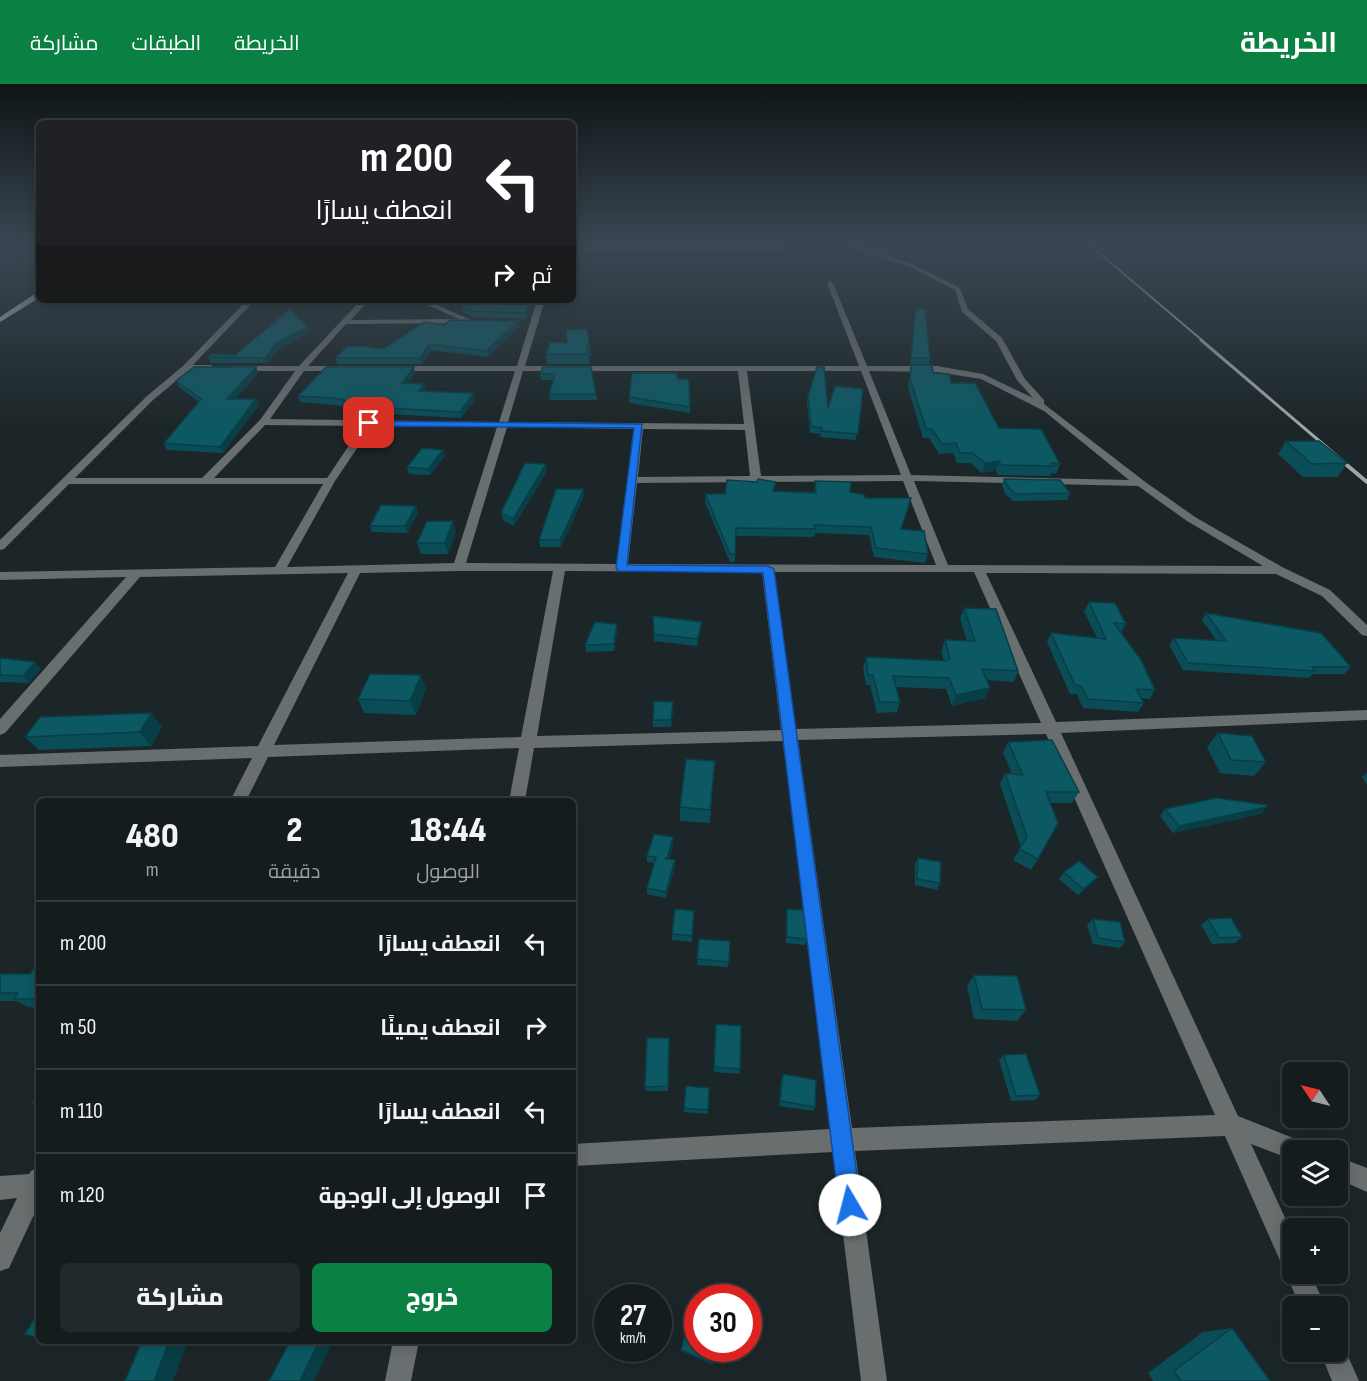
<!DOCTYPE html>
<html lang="ar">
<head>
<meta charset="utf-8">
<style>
  :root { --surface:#151c1e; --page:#22292b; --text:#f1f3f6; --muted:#9da1a4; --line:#343a3c; --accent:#0b8043 }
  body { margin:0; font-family:"Sofia Sans Condensed",Cairo,sans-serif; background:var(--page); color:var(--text); direction:rtl; height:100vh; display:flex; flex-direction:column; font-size:22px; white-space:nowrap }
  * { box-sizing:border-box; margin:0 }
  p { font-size:20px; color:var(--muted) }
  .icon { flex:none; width:33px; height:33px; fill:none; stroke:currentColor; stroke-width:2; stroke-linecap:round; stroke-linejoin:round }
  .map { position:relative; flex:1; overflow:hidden; direction:ltr }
  .drawer { position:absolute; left:36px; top:714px; width:540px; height:546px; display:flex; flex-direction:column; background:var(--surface); border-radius:9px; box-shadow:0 3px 15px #0003,0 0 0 2px var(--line); direction:rtl }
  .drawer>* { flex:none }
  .banner { position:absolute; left:36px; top:36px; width:540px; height:183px; border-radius:9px; box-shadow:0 3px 15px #0003,0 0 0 2px var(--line); direction:rtl; background:#202124; color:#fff; overflow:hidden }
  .needle { width:39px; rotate:305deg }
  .tools { position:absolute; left:1282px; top:978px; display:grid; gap:12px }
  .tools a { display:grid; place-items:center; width:66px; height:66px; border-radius:9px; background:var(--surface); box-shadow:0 3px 15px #0003,0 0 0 2px var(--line); font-size:30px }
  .speed { position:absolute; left:594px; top:1200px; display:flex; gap:12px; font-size:30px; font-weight:700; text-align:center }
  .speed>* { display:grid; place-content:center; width:78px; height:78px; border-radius:50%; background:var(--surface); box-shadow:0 3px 15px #0003,0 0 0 2px var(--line); line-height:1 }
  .speed small { font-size:15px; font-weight:400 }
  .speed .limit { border:9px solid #d22; background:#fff; color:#111 }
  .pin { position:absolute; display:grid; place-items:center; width:51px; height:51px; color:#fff; margin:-26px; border-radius:12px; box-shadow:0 3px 9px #0006 }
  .me { position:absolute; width:66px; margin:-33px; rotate:352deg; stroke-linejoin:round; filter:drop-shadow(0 0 4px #0008) }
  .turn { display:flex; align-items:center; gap:21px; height:126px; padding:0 24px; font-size:27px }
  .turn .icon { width:78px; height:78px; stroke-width:2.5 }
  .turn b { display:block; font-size:42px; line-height:51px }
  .then { display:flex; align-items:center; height:57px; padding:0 24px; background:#0003; gap:12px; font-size:22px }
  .eta { display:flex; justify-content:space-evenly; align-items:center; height:102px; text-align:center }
  .eta b { font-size:36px; font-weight:800; line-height:42px }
  .cta { display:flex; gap:12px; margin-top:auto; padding:12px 24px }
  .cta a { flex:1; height:69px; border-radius:9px; background:var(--accent); color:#fff; font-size:24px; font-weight:800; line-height:69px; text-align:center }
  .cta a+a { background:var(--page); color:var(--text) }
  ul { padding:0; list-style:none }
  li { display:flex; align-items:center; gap:18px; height:84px; padding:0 24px; border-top:2px solid var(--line) }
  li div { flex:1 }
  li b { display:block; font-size:22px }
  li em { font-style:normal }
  header { display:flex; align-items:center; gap:36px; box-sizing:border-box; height:84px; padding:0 30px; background:var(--accent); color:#fff }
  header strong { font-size:28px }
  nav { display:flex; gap:33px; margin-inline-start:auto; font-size:21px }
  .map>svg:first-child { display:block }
</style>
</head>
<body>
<header>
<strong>الخريطة</strong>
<nav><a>الخريطة</a><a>الطبقات</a><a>مشاركة</a></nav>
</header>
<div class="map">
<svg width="1367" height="1297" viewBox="0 0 1367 1297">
  <rect width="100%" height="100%" fill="#1c2628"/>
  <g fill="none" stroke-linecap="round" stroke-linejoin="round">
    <path fill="#696e6f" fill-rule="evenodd" d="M573 162H783L786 164 783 166H573Z
      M848 162H858L914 181 960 204 968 225 1002 254 1025 295 1044 316V320L1144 397 1195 433 1282 483 1330 506 1367 541V552L1362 551 1322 512 1276 490 986 489 1056 638 1367 626V636L1061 649 1238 1032 1303 1058 1306 1066H1293V1076L1251 1060 1293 1151V1190H1311L1325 1222H1300L1225 1052 855 1067 887 1297H861L833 1068 573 1082V1060L830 1045 783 657 534 664 525 717H509L519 664 268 673 246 717H230L252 674 0 683V671L258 662 348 489 140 493 5 649 0 651V635L126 493 0 496V488L275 483 323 400H69L4 465 0 466V456L147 312 183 282 247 216H255L193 281H211L215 284 214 286 188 287 153 316 75 394H202L260 336 295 287H235L231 284 232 282H299L361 216H369L351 236 459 235 416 216H426L473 237 469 239 346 240 308 282H517L537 216H545L525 282H859L827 199 830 197 833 199 867 282H937L983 290 1033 314 1017 296 996 257 962 228 955 206 910 183ZM304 287H515L499 338 270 335ZM523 287H738L744 340 508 338ZM747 287H861L901 391 761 392ZM869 287 937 288 981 295 1044 327 1129 396 911 391ZM265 341 362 342 327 394H214ZM372 342 497 343 454 479 287 483 335 397ZM507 343 634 345 617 480 466 479ZM643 345 745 346 750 392 638 393ZM903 397 936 481 628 480 637 399ZM914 397 1138 402 1187 437 1263 482 948 481ZM459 487H553L521 653 274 661 360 489ZM565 487 762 488 781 646 537 652ZM774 488H974L1041 639 796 645ZM1046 650 1215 1031 852 1044 798 656Z
      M1338 1073 1367 1084V1108L1338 1095Z
      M39 1083V1120L9 1184 0 1187V1149L17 1114 0 1116V1092L29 1090 31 1087Z
      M393 1257H419L411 1297H385Z
      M1338 1257 1342 1259 1359 1297H1332L1320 1268H1338Z"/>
    <path fill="#aeb9bb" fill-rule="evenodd" d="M36 209H39V214L0 238V233Z"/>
    <path stroke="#9ea6a7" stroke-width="2" d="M1091 162 1203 257"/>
    <path stroke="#9ea6a7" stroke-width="3" d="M1201 256 1344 378"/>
    <path stroke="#9ea6a7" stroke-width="4" d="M1342 377 1367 398"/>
  </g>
  <path fill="#0a4d56" d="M467 216H534V217L526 235 473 233 462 228 461 223Z
    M916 225 930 274 929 280H910Z
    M518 237 519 243 488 273 431 266 422 280H337L336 274 383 265 445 241Z
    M307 243 309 249 278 265 279 266 267 279H211L208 273 235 271Z
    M590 263 591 272H589L590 280H547L546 270Z
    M911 281 933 289 951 299 999 344 1060 380 1056 390 1052 389 1050 392 997 391 996 386 982 389 970 379H957L953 369 939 370 929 354H923L908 304Z
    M256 283 258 289 236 315H256L259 321 223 369 167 366 164 359 199 318 179 303 176 297Z
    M543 283 596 310 597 316H550L549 310 553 296H541L540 290Z
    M415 289 408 299 424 300 425 306 424 307 475 316 461 334 389 330 334 321 300 318 298 312Z
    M677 289V295L690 323V329L629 319V313Z
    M863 305 856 356 820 353 821 350 810 349 807 318 808 312 828 324Z
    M1286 357 1347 379 1338 393H1303L1278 370Z
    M445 372 430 391 409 390 407 383Z
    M547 387 514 442 503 436 501 429Z
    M1004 395 1070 409 1067 416 1013 417 1005 410 1002 401Z
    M815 397 865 414H911L901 445 928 470 925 479 874 473 869 451 815 449 814 453 736 452 735 478H730L705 418V410L775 407 814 408Z
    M584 412 561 463H540L539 456Z
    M416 422 418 429 407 449 372 448 370 442Z
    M456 448 448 470H421L417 459Z
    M1089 518 1126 540 1121 548 1155 606 1150 615 1141 614 1144 619 1138 628 1083 624 1077 610H1070L1047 558 1051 549 1097 554 1084 527Z
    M964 524 1018 587 1014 598 986 596 990 604 985 614 952 622 946 605 896 603 900 618 897 628 877 629 870 601H866L863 584 866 573 944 577 941 567 945 556 967 557 960 534Z
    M1206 529 1351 583 1344 590H1313L1309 594 1183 586 1169 561 1174 554 1216 556 1202 536Z
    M653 532 701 545 697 562 654 557Z
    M617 547 614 567 586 568 585 561Z
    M0 574 41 585 29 599 0 598Z
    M426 605 416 631 364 629 358 615Z
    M673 625 671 643H653V636Z
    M151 629 162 643 151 662 39 666 25 653Z
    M1218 649 1266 678 1254 692 1220 689 1207 663Z
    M1008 658 1079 708 1072 719H1050L1038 775 1031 786 1013 776 1021 763 1000 700 1005 689 1012 690 1003 669Z
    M715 677 710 739 680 737V723Z
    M1367 689V701L1362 693Z
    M1165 725 1261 730 1173 749 1160 732Z
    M673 753V760L669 775 675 783 666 814 647 810V804L654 779 647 778V772Z
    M918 774 940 799 937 806 915 801V780Z
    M1064 788 1093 799 1078 811 1059 795Z
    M787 825 807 855 805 861 786 859V831Z
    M694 827 692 858 672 856V850Z
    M1093 835 1125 858 1120 864 1093 860 1087 841Z
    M1208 835 1242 853 1235 859 1212 860 1201 841Z
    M699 855 730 857 728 883 697 881Z
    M39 876V924L28 923 17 917H0V890H30Z
    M974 891 1026 926 1017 937 974 935 967 902Z
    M716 940 740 985 739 990 714 988Z
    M669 954 668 1007H646L645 1003Z
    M1004 971 1040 1011 1035 1016 1011 1017 999 976Z
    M783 990 815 1023 813 1027 779 1022 781 995Z
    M709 1004 708 1030 684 1028V1024Z
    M690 1230 712 1280V1281L681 1267Z
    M1232 1244 1270 1297H1153L1148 1289 1203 1248Z"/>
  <path fill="#083e46" d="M532 216H534V217L526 235V229Z
    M518 237 519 243 488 273 486 267Z
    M307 243 309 249 278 265 279 266 267 279 265 274 275 260Z
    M429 260 431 266 422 280 420 274Z
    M256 283 258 289 230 322 227 315Z
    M414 283 415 289 404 305 402 299Z
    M424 300 425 306 420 313 419 307Z
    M474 309 475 316 461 334 460 328Z
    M256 315 259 321 223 369 220 363Z
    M443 366 445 372 430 391 428 385Z
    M999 377 996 386 982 389 985 379Z
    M546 380 547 387 514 442 513 435Z
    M584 405V412L561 463 560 456Z
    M416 422 418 429 407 449 405 442Z
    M453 437 456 448 448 470 445 459Z
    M702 538 701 545 697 562V555Z
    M617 540V547L614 567V560Z
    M35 578 41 585 29 599 23 592Z
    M421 591 426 605 416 631 410 617Z
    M990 604 985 614 952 622 956 611Z
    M151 629 162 643 151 662 140 648Z
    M1267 723 1261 730 1173 749 1179 742Z
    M673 753V760L668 781 667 775Z
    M675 776V783L666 814V808Z
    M1098 793 1093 799 1078 811 1083 805Z
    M63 1257H75L72 1262 61 1261Z
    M169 1257H188L173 1297H154Z
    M319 1257H333L314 1297H300Z"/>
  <path fill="#0c5964" stroke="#083e46" stroke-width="1.5" d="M467 216H532L526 229 472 227 461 223Z
    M290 225 307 243 275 260H276L265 274 208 273 212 270 235 271Z
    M916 225H925L930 274H911Z
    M450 236 518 237 486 267 429 260 420 274H336L346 263 363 262 383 265 424 238 445 241Z
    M587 245 590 263H587L589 270H546L550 258 567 259 566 246Z
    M911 281H932L933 289 949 290 951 299H975L999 344 1041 345 1060 380 1052 379 1054 382 1001 381 999 377 985 379 973 369H960L956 359 942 360 932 345 926 344 910 295Z
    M194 283H256L227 315H256L220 363 164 359 201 315 176 297Z
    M326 283H414L402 299 424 300 419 307 474 309 460 328 387 324 332 314 298 312Z
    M543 283H591L596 310H549L555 290H540Z
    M817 283H824L828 324 835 302 863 305 858 350 821 347 822 344 811 342 808 312Z
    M632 289H677V295H689L690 323 629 313Z
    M1286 357H1319L1347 379 1312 380Z
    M422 364 443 366 428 385 407 383Z
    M525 379 546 380 513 435 501 429Z
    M758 395 776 398 773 407 816 409 815 397 851 398 850 408 865 411V414H911L901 445 924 447 928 470 876 464 871 443 814 441 815 445 736 444 735 470H730L705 410H725L727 396 757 398Z
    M1004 395 1060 396 1070 409 1015 410 1008 403Z
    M556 405H584L560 456H539Z
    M381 421 416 422 405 442H370Z
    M427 437H453L445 459H417Z
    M1089 518 1115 519 1126 540 1114 539 1141 576 1155 606 1136 605 1144 619 1088 615 1081 602 1075 601 1051 549 1106 555Z
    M964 524 996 525 1018 587 982 585 990 604 956 611 949 594 893 592 900 618H880L873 591H868L866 573 947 577 950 575 945 556 975 557Z
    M1206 529 1321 549 1351 583H1312L1315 587 1188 579 1174 554 1226 557Z
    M653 532 702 538 697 555 654 550Z
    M595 538 617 540 614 560 585 561Z
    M0 574 35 578 23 592 0 591Z
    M370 590 421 591 410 617 358 615Z
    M654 617 673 618 671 636H653Z
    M151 629 140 648 25 653 40 633Z
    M1218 649 1252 652 1266 678 1231 676Z
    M1052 656 1079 708H1046L1058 739 1038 775 1019 765 1027 753 1005 689 1023 691 1008 658Z
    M686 675 715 677 710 726 680 723Z
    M1217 714 1267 721V723L1179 742 1165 725Z
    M654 750 673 753 667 775 665 774 675 776 666 808 647 804 656 773 647 772Z
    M918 774 941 778 940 799 917 795Z
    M1079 777 1098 793 1083 805 1064 788Z
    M675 825 694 827 692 852 672 850Z
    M787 825 803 826 807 855 787 853Z
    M1231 834 1242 853 1219 854 1208 835Z
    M1093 835 1120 838 1125 858 1098 854Z
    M699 855 730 857 729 878 697 875Z
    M39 876V915H14L18 909H0V890H30Z
    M974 891 1017 892 1026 926 982 925Z
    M716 940 741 942 740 985 714 983Z
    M647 954H669L668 1002 645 1003Z
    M1026 970 1040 1011 1016 1012 1004 971Z
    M783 990 816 996 815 1023 780 1017Z
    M686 1002 709 1004 708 1026 684 1024Z
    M39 1008V1020H32Z
    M39 1227V1254L25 1250Z
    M690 1230 698 1233V1264H716L712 1280 681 1266Z
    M1232 1244 1270 1297H1181L1174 1287Z
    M47 1257H63L61 1261Z
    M142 1257H169L154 1297H125Z
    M290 1257H319L300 1297H269Z"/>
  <linearGradient id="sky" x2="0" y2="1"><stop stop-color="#0f1516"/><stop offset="0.47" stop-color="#3a4753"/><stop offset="1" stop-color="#3a4753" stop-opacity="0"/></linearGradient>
  <rect width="1367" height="344" fill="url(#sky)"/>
  <path fill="#1a73e8" stroke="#114b97" stroke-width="1.5" d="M366 337 642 340 627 481 768 482 774 485 861 1121 858 1129 850 1132 842 1129 839 1121 763 489 618 487 616 484 634 344 369 342 365 339Z"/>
</svg>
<div class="tools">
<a><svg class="needle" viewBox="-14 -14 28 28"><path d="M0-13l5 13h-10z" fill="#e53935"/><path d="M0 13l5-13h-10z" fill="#9da1a4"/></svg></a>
<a><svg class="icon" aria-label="layers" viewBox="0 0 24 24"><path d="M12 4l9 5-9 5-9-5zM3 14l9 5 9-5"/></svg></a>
<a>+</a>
<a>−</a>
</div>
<div class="speed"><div>27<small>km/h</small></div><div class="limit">30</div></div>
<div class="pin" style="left:369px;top:339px;background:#d93025"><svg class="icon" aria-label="arrive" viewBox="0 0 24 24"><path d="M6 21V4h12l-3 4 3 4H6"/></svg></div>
<svg class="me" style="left:850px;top:1121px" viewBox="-20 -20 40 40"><circle r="19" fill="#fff"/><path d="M0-13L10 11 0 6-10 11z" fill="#1a73e8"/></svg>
<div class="banner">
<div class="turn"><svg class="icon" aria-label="left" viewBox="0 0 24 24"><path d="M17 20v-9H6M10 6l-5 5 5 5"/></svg><div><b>200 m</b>انعطف يسارًا</div></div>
<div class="then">ثم<svg class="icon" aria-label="right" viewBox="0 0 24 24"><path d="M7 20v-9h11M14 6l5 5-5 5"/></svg></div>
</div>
<section class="drawer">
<div class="eta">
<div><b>18:44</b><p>الوصول</p></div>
<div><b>2</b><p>دقيقة</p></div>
<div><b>480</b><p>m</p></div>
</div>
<ul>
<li><svg class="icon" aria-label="left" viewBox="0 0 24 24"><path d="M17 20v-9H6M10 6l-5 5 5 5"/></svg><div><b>انعطف يسارًا</b></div><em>200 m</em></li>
<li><svg class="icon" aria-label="right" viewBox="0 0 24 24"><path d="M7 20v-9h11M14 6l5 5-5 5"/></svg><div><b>انعطف يمينًا</b></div><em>50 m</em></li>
<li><svg class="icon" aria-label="left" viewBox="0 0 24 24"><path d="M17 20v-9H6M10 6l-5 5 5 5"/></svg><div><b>انعطف يسارًا</b></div><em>110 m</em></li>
<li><svg class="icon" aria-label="arrive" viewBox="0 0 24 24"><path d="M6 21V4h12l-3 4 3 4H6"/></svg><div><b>الوصول إلى الوجهة</b></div><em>120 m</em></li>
</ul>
<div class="cta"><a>خروج</a><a>مشاركة</a></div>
</section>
</div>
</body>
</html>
